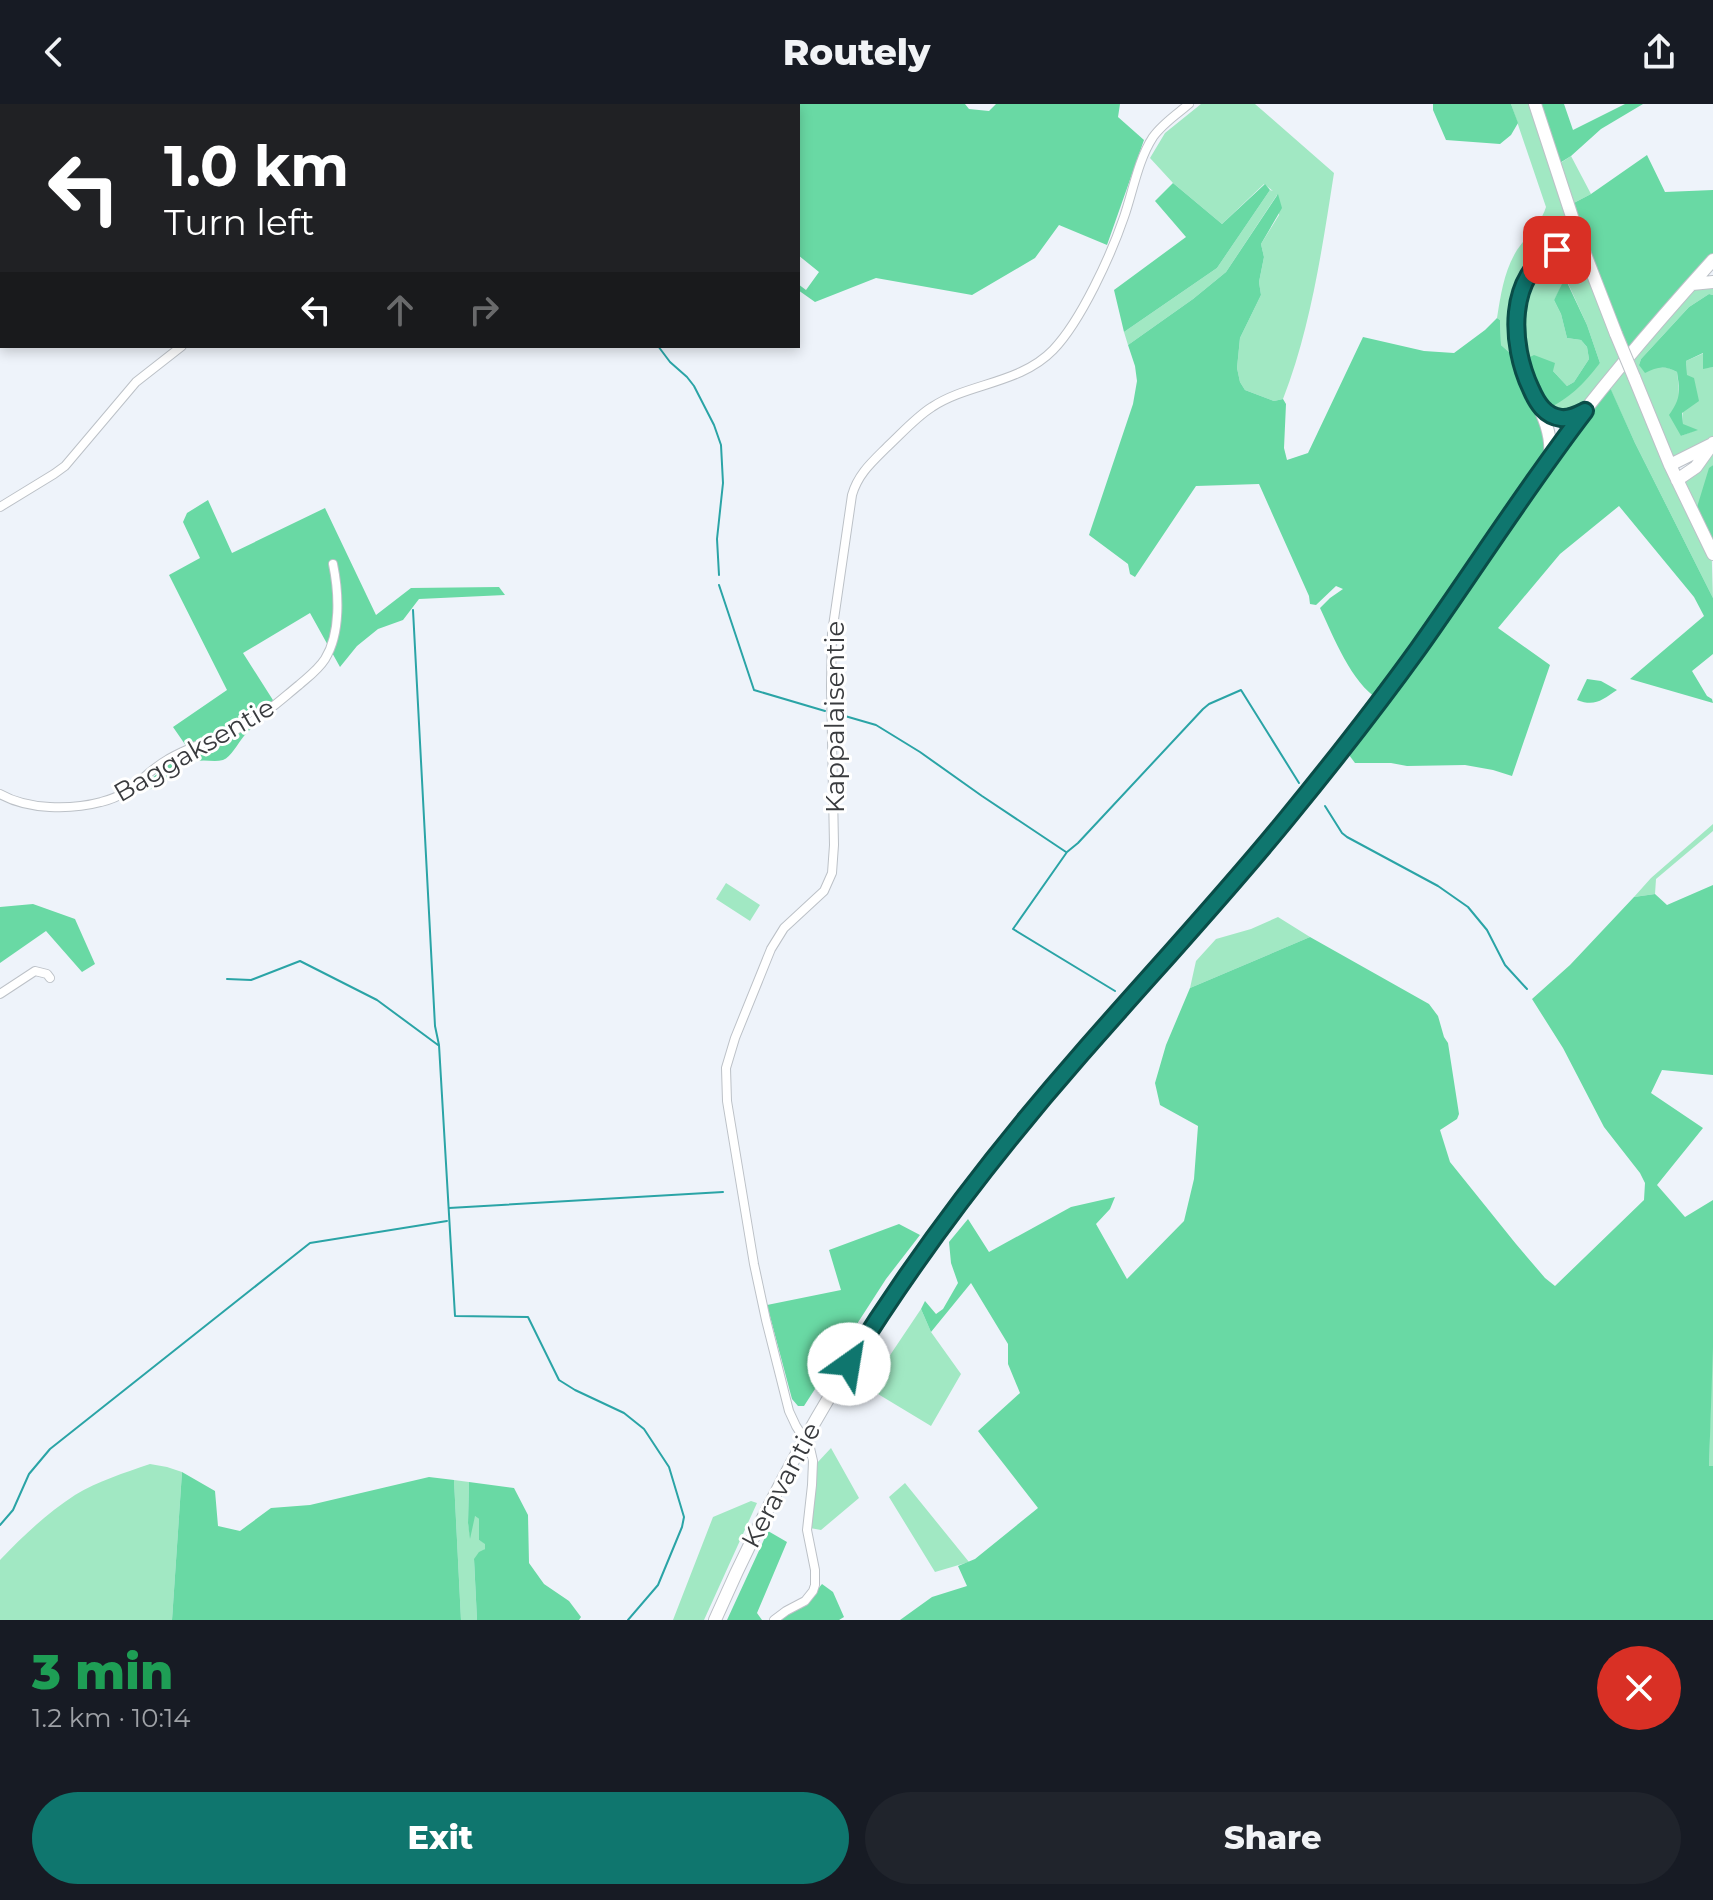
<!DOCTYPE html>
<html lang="en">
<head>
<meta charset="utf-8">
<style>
  :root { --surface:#171b24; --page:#20242c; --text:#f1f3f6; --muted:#9ea1a6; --accent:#0f766e }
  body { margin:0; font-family:Montserrat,sans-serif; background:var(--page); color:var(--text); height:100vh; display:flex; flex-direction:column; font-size:30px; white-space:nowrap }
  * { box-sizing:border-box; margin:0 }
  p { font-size:26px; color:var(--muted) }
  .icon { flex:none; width:44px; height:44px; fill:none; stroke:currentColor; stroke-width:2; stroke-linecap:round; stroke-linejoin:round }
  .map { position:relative; height:1516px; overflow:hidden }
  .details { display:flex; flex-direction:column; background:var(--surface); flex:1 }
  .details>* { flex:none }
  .hud { position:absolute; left:0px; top:0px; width:800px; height:244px; box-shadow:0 4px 12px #0003; background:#202124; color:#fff; overflow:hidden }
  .pin { position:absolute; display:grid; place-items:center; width:68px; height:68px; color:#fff; margin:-34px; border-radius:16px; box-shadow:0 4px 12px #0006 }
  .me { position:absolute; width:88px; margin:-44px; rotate:32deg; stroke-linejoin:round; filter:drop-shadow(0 0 6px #0008) }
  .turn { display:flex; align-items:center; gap:28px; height:168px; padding:0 32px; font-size:36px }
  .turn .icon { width:104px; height:104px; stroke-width:2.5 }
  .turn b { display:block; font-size:56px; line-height:68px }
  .lanes { display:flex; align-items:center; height:76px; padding:0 32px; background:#0003; justify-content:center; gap:40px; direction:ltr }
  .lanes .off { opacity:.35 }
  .round { display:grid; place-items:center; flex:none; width:84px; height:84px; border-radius:42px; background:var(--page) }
  .overview { display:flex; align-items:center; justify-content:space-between; height:136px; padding:0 32px }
  h1 { font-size:48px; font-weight:800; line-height:60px; color:#1e9e55 }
  .primary-button { display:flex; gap:16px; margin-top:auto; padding:16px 32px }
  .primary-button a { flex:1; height:92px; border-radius:48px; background:var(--accent); color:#fff; font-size:32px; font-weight:800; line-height:92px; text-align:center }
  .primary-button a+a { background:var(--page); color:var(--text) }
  header { display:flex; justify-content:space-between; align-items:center; height:104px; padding:0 32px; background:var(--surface); font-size:36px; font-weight:800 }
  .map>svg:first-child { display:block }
</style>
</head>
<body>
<header><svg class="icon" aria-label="back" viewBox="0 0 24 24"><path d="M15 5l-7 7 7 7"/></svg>Routely<svg class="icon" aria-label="share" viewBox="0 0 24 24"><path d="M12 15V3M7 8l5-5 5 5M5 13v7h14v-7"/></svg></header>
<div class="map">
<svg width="1713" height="1516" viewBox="0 0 1713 1516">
  <rect width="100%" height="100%" fill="#eef3fa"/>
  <path fill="#a1e8c3" d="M1201 0H1255L1334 69C1322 145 1311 223 1283 295L1274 297 1245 286 1240 278 1237 264 1240 234 1261 191 1259 178 1264 153 1261 140 1279 111 1277 91 1226 168 1193 195 1128 241 1124 228 1217 164 1270 86 1273 87 1264 80 1222 120 1173 79 1150 54 1165 29Z
    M1511 0H1535L1556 62 1571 52 1591 90 1568 102 1574 120 1538 155 1580 137 1630 253 1692 180 1713 178V191L1709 190 1689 203 1641 255 1639 261 1669 264 1677 268C1680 289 1679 310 1681 332L1696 326 1683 321C1681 299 1688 279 1686 257L1704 249V264L1713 263V339L1670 362 1676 376 1713 340V361L1709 365 1713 494 1635 339 1608 280 1573 313 1544 307 1600 259 1587 221 1566 175 1554 196 1561 210 1567 234 1581 236 1587 243 1589 255 1574 278 1567 282 1553 267 1520 258 1501 241 1500 216 1497 214C1501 190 1504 167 1517 146 1527 131 1541 120 1546 103Z
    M1713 720V727L1656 775 1655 790 1634 793 1651 774Z
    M726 779 760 801 750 817 716 795Z
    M1278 813 1310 833 1190 884 1196 857 1216 835 1251 825Z
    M921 1205 931 1228 961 1270 931 1322 868 1284Z
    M1713 1243V1362L1709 1363 1712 1244Z
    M831 1344 859 1394 821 1426 810 1424 817 1359Z
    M150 1360 167 1363 182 1368 172 1516H0V1456C23 1432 47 1409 75 1391 98 1377 124 1369 150 1360Z
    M454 1376 469 1378 468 1419 470 1431 474 1411 479 1415V1436L485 1439V1445L474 1456 477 1516H461Z
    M905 1379 969 1458 935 1468 889 1393Z
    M751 1397 757 1399 704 1516H673L713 1413Z"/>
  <path fill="#69d9a4" d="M791 0H965L969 5 989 7 996 0H1120L1118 13 1144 36 1107 141 1059 121 1035 154 972 191 876 174 815 198 798 186V180L806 186 819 168 798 151V2H790Z
    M1433 0H1511L1518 19 1511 31 1500 40 1446 36 1433 6Z
    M1535 0H1564L1573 26 1625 0H1643L1601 25 1571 52 1555 62Z
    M1647 51 1665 88 1713 86V156L1630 253 1568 102 1591 90Z
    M1173 79 1222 120 1265 80 1270 86 1217 164 1124 228 1114 186 1186 133 1155 97Z
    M1278 90 1282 104 1261 140 1264 153 1259 178 1261 191 1240 234 1237 264 1240 278 1245 286 1274 297 1283 295 1286 300 1284 344 1287 356 1308 349 1363 233 1424 247 1454 249 1485 226 1497 214 1500 216 1501 241 1520 258 1534 251 1555 259 1553 267 1567 282 1574 278 1589 255 1587 243 1581 236 1567 234 1561 210 1554 196 1565 174 1587 221 1600 259C1580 284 1572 292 1544 307L1550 351 1608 279 1635 339 1713 494V550L1692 567 1707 592 1712 595 1713 599 1630 575 1704 512 1694 493 1619 402 1560 450 1498 524 1550 561 1512 672 1493 666 1465 661 1407 662 1391 659H1355L1343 643 1379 596C1351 578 1334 534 1320 504L1330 494 1343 485 1336 482 1316 501 1310 500 1309 492 1259 380 1196 382 1135 473 1130 470 1128 460 1089 431 1133 300 1137 277 1135 262 1128 241 1193 195 1226 168Z
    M1709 190 1713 191V263L1703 265V249L1686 257 1687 271 1694 274 1699 297 1682 309 1683 320 1698 326 1681 332 1669 311C1681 294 1680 288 1677 268 1664 261 1657 263 1645 269L1639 261 1641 255 1689 203Z
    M1713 361V450L1694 413 1709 364Z
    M208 396 232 449 325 404 376 511 411 484 499 483 505 491 419 495 403 516 378 525 357 542 340 563 310 509 243 549 278 604C268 613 251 623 244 632 238 639 231 653 223 656 212 659 199 653 186 661 164 675 167 685 137 687L171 658 191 649 173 623 227 586 169 471 200 454 183 418 187 409Z
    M1587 575 1601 577 1617 586C1602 596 1595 603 1577 596Z
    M1713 781V971L1662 966 1651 989 1703 1024 1657 1081 1685 1113 1713 1096V1243L1709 1362H1713V1516H900L932 1493 967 1482 958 1462 975 1455 1038 1404 978 1327 1020 1289 1008 1260V1240L971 1179 931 1228 921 1205 925 1197 936 1210 943 1205 958 1179 951 1159 949 1138 968 1115 989 1148 1071 1103 1115 1093 1110 1105 1096 1120 1127 1175 1184 1117 1194 1075 1198 1022 1160 1001 1155 979 1166 941 1190 884 1310 833 1429 900 1438 912 1444 933 1448 939 1459 1010 1457 1015 1440 1026 1450 1058 1516 1140 1545 1174 1555 1182 1644 1096 1645 1079 1640 1069 1604 1023 1563 944 1532 895 1570 861 1634 793 1655 790 1667 801Z
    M33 800 75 815 95 860 82 868 46 827 0 859V803Z
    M899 1120 920 1131 886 1175 804 1302H798L792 1295 767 1201 841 1186 829 1146Z
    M182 1368 215 1387 218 1422 240 1427 271 1404 310 1401 429 1373 454 1376 461 1516H172Z
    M469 1378 514 1384 528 1411 529 1459 544 1480 569 1497 581 1513 579 1516H477L474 1455 479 1448 485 1445V1440L479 1436V1415L475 1412 470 1435 468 1419Z
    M768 1427 787 1438 757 1509 762 1516H727Z
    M822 1480 833 1488 844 1513 839 1516H777L809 1496Z"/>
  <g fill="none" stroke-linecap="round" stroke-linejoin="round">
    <path stroke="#2aa4a6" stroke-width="2" d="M658 242 670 258 687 273 694 282 714 321 721 341 723 379 717 435 719 471
      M719 481 754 586 825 607
      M413 506 435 922 439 941 455 1212 528 1213 559 1276 575 1286 624 1309 644 1325 669 1363 684 1413 682 1423 658 1481 628 1516
      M838 610 876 621 920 648 982 692 1066 748
      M1325 702 1342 729 1347 733 1438 782 1468 803 1487 826 1505 861 1527 885
      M227 875 251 876 300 857 377 896 438 941
      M1115 887 1013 825 1067 748 1078 739 1203 605 1209 600 1241 586 1299 679
      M449 1104 723 1088
      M0 1421 13 1406 29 1370 50 1345 310 1139 447 1117"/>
    <g stroke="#bcc1c7" stroke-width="10">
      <path id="street" d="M537 0 539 2
        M0 403 54 370 65 362 136 278 182 242
        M0 690C28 706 71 706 101 698 134 690 141 671 167 656 193 640 224 634 251 618 268 608 283 594 299 581 308 573 318 566 325 555 341 529 339 489 333 460
        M0 890 35 867 47 870 50 874
        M774 1516 786 1507 805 1497 813 1487 815 1481V1466L807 1426 812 1381 813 1357 810 1344 796 1322 789 1307 766 1216 754 1160 727 997 726 964 735 934 771 845 784 824 824 787 832 769 834 741 831 582 832 529 852 391C858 370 872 358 887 343 901 330 916 313 932 303 968 279 1020 280 1053 246 1081 217 1111 151 1124 113 1133 87 1138 56 1153 33 1162 20 1177 10 1189 0"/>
    </g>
    <g stroke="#bcc1c7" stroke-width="14">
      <path id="secondary" d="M1535 0 1580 137 1616 230
        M557 2 561 0
        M1542 154 1557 146 1580 137
        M1692 180 1713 178
        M0 192H2
        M1634 273 1670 361 1713 450
        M1541 303C1553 314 1567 317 1582 308
        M1550 353C1553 325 1538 302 1527 277 1509 238 1513 195 1536 159 1546 143 1556 127 1574 120
        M1670 361 1710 341
        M1677 376 1696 363 1713 339
        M715 1516C791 1342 892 1179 1012 1032 1110 911 1220 799 1317 677 1352 633 1387 588 1420 542 1464 479 1505 414 1550 352 1600 284 1656 219 1713 156"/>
    </g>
    <use href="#street" stroke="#fff" stroke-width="8"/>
    <use href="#secondary" stroke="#fff" stroke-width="12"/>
    <g stroke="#bcc1c7" stroke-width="14" stroke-linecap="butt">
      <path id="secondary-bridge" d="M1616 230 1634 273"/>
    </g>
    <use href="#secondary-bridge" stroke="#fff" stroke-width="12"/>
  </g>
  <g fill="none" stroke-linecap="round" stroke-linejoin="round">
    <g stroke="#0a4d48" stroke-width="20">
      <path id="route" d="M849 1260C917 1150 996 1047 1081 950 1150 871 1222 794 1288 713 1333 658 1377 602 1418 545 1474 466 1526 384 1585 307 1577 311 1570 315 1561 314 1545 312 1537 299 1531 285 1510 241 1506 170 1557 146"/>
    </g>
    <use href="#route" stroke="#0f766e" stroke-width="14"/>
  </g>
  <g text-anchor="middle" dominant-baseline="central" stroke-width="6" stroke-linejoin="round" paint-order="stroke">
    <g font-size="26" fill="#393b3e" stroke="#fff">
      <text transform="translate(835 613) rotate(-90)">Kappalaisentie</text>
      <text transform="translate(194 646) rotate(-30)">Baggaksentie</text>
      <text transform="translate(781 1381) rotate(-62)">Keravantie</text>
    </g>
  </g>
</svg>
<div class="pin" style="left:1557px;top:146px;background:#d93025"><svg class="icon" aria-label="arrive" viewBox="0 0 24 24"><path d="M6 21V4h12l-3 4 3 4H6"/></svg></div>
<svg class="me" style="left:849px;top:1260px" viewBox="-20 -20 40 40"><circle r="19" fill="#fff"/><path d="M0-13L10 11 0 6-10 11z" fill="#0f766e"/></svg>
<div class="hud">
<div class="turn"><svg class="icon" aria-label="left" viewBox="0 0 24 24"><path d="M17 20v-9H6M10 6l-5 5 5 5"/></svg><div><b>1.0 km</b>Turn left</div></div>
<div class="lanes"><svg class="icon" aria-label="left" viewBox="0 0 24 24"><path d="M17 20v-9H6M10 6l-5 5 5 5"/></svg><svg class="icon off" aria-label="ahead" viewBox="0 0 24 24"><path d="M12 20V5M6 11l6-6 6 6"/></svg><svg class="icon off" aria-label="right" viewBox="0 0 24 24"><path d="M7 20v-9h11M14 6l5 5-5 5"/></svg></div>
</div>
</div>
<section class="details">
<div class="overview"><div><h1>3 min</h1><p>1.2 km · 10:14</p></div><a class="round" style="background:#d93025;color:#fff"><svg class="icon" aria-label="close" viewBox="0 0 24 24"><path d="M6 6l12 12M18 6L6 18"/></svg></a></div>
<div class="primary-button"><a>Exit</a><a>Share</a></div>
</section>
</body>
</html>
